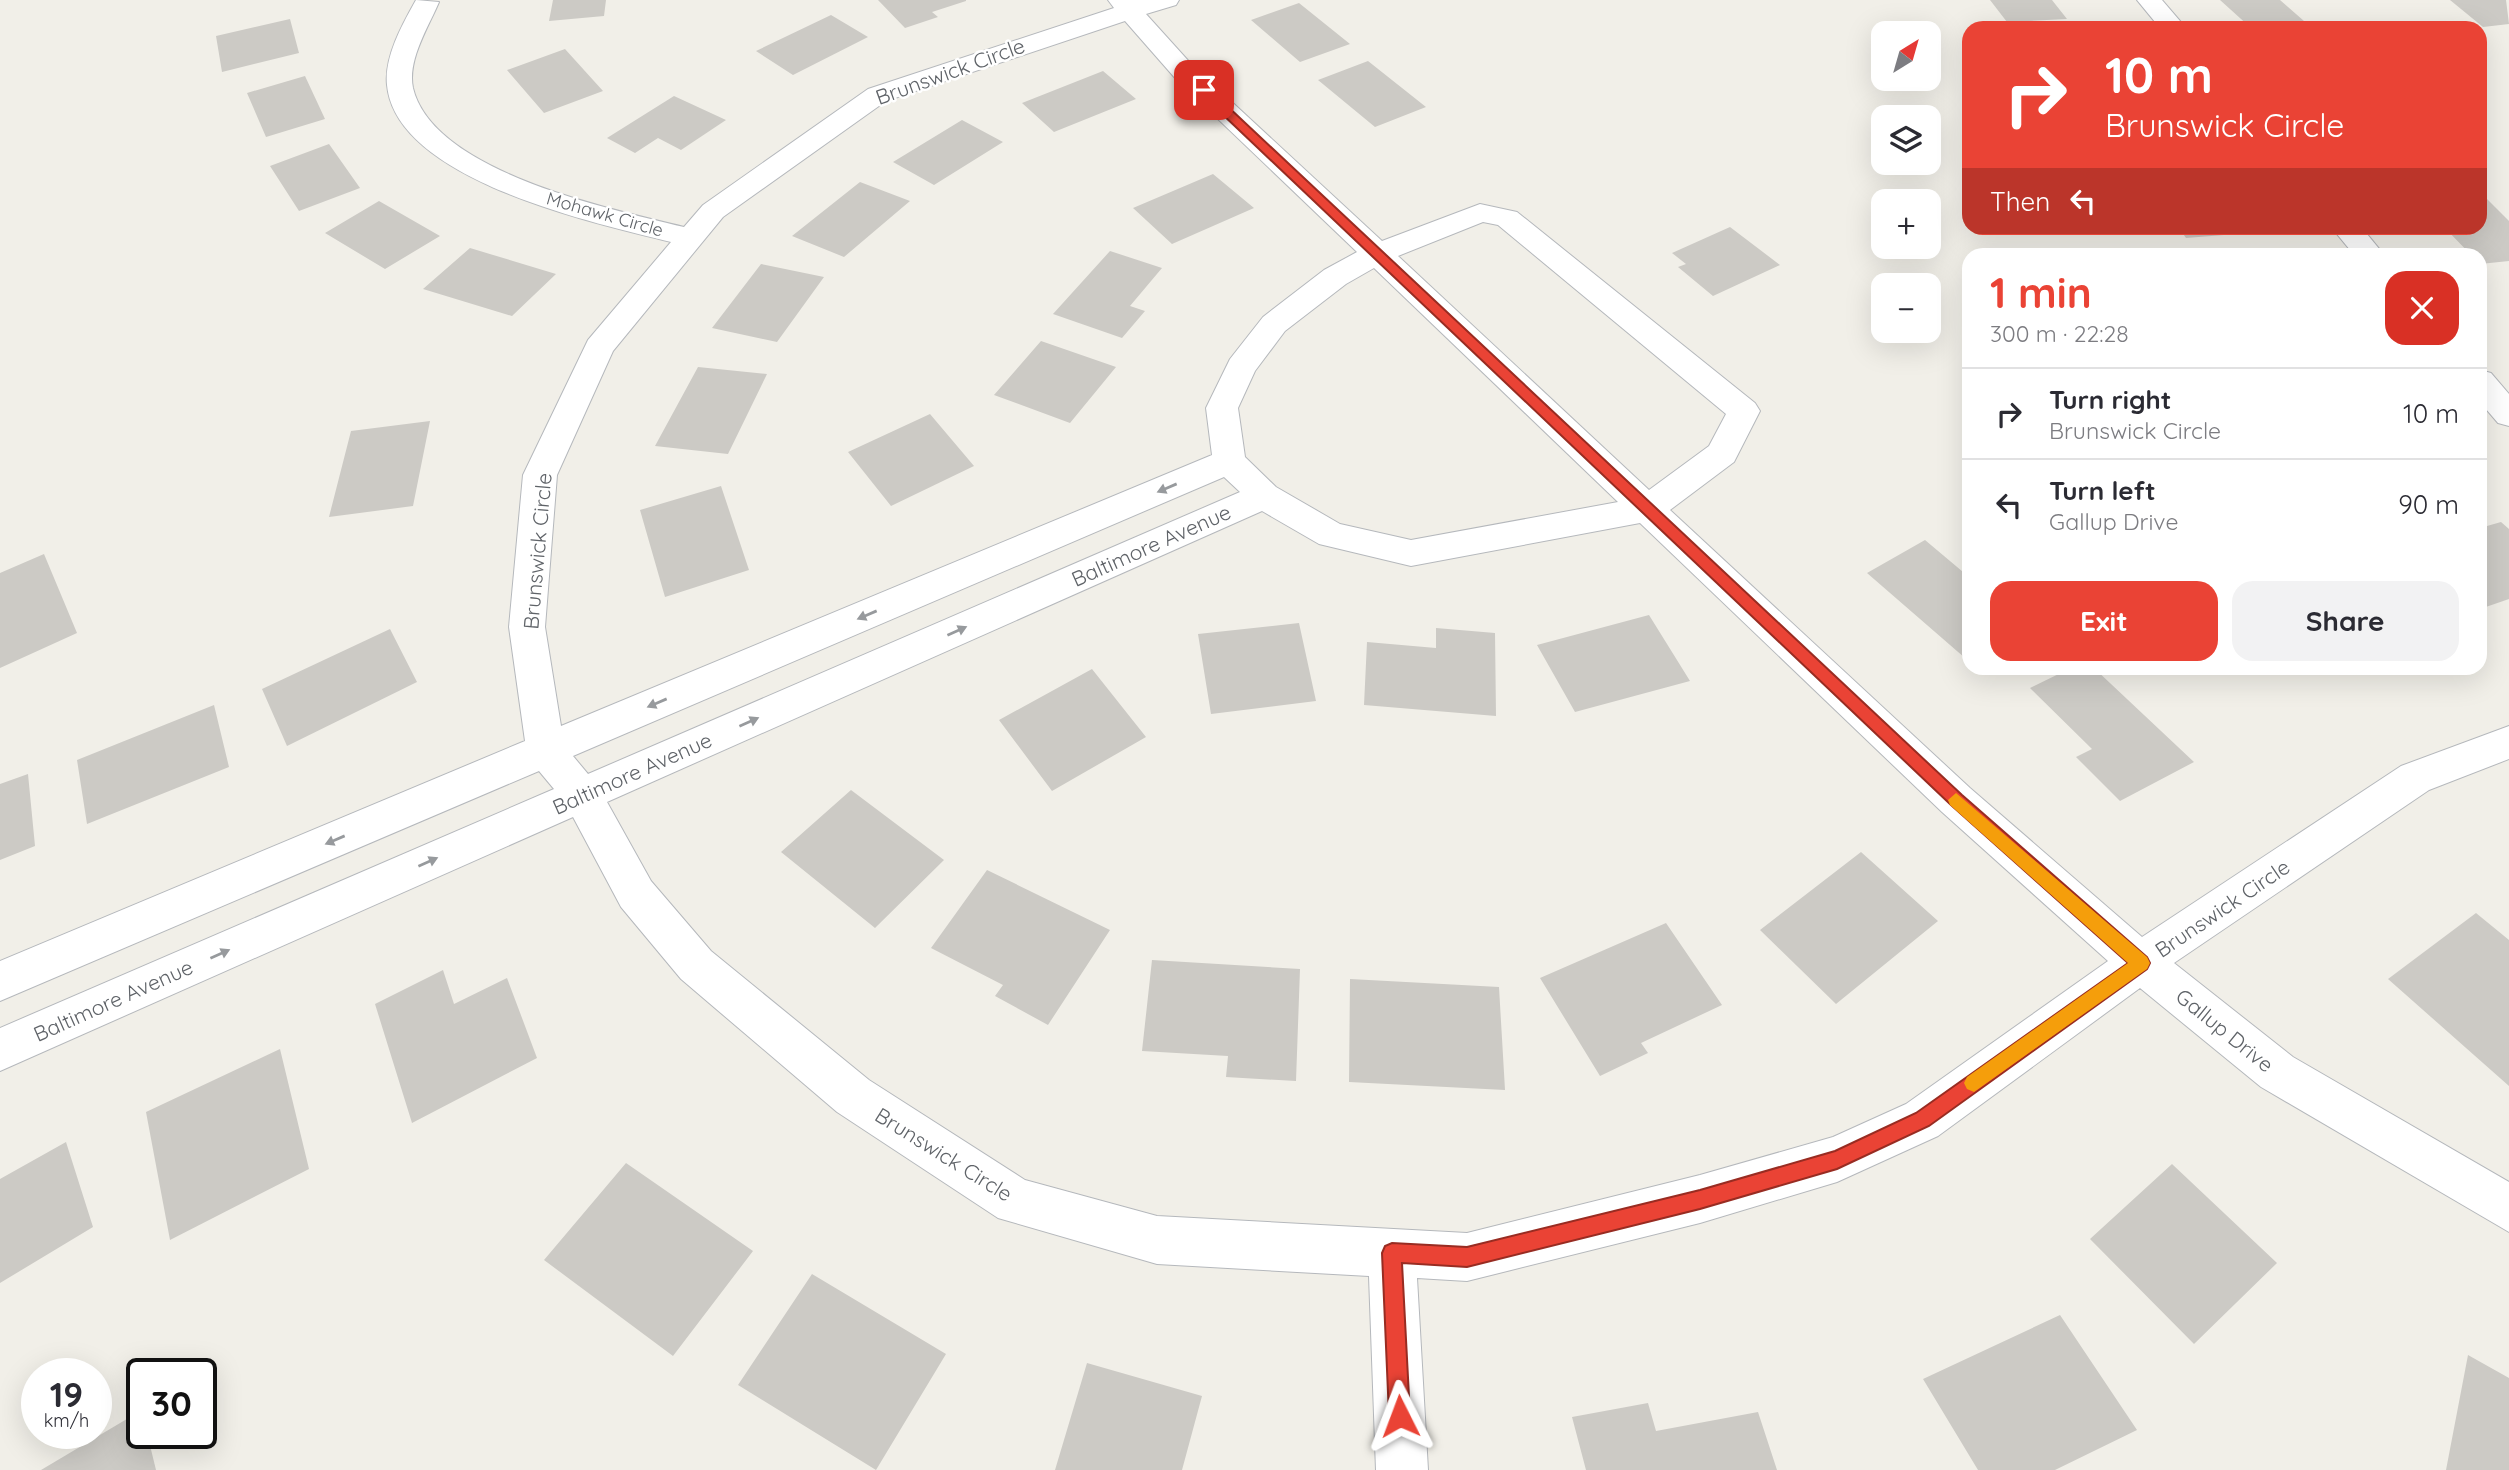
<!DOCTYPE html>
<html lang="en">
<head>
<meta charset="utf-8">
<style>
  :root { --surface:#fff; --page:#f2f2f3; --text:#2b2b33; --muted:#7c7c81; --line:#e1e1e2; --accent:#ea4335 }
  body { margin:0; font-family:Quicksand,sans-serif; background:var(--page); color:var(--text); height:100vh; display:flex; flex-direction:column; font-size:26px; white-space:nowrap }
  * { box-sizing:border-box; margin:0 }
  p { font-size:23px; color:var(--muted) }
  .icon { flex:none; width:38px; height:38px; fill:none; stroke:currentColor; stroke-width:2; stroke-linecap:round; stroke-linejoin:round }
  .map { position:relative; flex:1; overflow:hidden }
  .sheet { position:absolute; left:1962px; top:248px; width:525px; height:427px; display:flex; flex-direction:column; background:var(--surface); border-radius:21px; box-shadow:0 7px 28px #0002 }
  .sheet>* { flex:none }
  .guide { position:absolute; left:1962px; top:21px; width:525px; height:214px; border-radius:21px; box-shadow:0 7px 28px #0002; background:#ea4335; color:#fff; overflow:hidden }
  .needle { width:46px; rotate:37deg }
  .buttons { position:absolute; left:1871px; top:21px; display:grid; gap:14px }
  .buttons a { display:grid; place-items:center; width:70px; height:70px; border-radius:14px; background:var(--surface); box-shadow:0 7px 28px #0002; font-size:35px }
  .speed { position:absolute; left:21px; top:1358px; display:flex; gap:14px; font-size:35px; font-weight:700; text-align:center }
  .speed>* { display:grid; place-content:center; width:91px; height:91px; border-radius:50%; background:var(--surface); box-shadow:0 7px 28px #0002; line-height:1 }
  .speed small { font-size:18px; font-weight:400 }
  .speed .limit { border:4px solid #111; border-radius:10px; background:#fff; color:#111 }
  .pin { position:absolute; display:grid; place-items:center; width:60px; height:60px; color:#fff; margin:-30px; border-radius:14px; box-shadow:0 4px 10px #0006 }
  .me { position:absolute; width:77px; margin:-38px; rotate:357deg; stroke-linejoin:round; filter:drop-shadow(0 0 5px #0008) }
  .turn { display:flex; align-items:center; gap:24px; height:147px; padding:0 28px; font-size:32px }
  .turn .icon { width:91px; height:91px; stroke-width:2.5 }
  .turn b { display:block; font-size:49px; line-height:60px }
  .then { display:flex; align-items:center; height:66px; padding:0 28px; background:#0003; gap:14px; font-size:26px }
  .round { display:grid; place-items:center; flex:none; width:74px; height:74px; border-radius:21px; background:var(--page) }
  .headline { display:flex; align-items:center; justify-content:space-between; height:119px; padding:0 28px }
  h1 { font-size:42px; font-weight:700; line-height:52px; color:var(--accent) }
  .button { display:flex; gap:14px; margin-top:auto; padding:14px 28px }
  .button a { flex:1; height:80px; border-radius:21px; background:var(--accent); color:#fff; font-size:28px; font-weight:700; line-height:80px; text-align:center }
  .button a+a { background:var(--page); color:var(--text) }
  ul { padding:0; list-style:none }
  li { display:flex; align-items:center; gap:21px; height:91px; padding:0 28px; border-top:2px solid var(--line) }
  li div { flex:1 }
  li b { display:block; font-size:26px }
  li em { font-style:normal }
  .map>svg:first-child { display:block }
</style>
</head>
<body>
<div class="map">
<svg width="2509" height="1470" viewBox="0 0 2509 1470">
  <rect width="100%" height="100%" fill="#f1efe8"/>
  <path fill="#cccac5" d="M553 0H606L604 16 549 21Z
    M878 0H966V1L932 12 938 17 905 28Z
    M1990 0H2052L2067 19 2007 22Z
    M2220 0H2280L2312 28H2251Z
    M2450 0H2506L2509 24 2483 27Z
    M1299 3 1350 44 1300 62 1251 20Z
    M831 15 868 37 793 75 756 51Z
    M290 19 299 53 222 72 216 36Z
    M565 49 603 91 544 113 507 70Z
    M1368 61 1426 107 1375 127 1318 80Z
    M1103 71 1136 99 1054 132 1022 103Z
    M305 76 325 119 266 137 247 93Z
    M674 96 726 120 681 150 658 138 635 153 607 138Z
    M962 120 1003 142 934 185 893 162Z
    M329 144 360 188 299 211 270 166Z
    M1213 174 1254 208 1172 244 1133 208Z
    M860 182 910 201 844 257 792 236Z
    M2485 197 2509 221V261L2480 264V256H2472L2445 228H2480V198Z
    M379 201 440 236 385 269 325 233Z
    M1730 227 1780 265 1713 296 1678 267 1686 264 1672 253Z
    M2179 228H2244L2249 233 2186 238Z
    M470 248 556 274 512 316 423 289Z
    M1110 251 1162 268 1130 306 1145 311 1122 338 1053 314Z
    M761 264 824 277 777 342 712 328Z
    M1041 341 1116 367 1070 423 994 395Z
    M698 367 767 374 728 454 655 446Z
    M930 414 974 466 891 506 848 452Z
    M430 421 413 506 329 517 351 431Z
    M721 486 749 570 665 597 640 510Z
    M2501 522 2509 529V599L2480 609V528Z
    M1925 540 1969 577V655L1965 658 1867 573Z
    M44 554 77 633 0 668V573Z
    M1649 615 1690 681 1575 712 1537 645Z
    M1299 623 1316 701 1211 714 1198 634Z
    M1436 628 1495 633 1496 716 1364 705 1367 642 1436 648Z
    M390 629 417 682 287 746 262 689Z
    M2071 668H2094L2194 762 2120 801 2076 757 2092 749 2030 688Z
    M1092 669 1146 737 1052 791 999 720Z
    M214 705 229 767 87 824 77 760Z
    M28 774 35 846 0 860V784Z
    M851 790 944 860 875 928 781 852Z
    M1861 852 1938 921 1836 1004 1760 930Z
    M987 870 1110 930 1048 1025 995 996 1003 985 931 948Z
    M2476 913 2509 940V1086L2388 979Z
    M1666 923 1722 1005 1641 1043 1648 1053 1600 1076 1540 978Z
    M1152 960 1300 969 1296 1081 1226 1077 1228 1056 1142 1051Z
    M443 970 454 1004 507 978 537 1058 412 1123 375 1004Z
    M1350 979 1499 987 1505 1090 1349 1082Z
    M280 1049 309 1169 170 1240 146 1112Z
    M66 1142 93 1227 0 1283V1179Z
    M626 1163 753 1251 673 1356 544 1260Z
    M2172 1164 2277 1263 2194 1344 2090 1239Z
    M812 1274 946 1354 876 1470 738 1385Z
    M2060 1315 2137 1430 2055 1470H1978L1923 1379Z
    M2468 1355 2509 1378V1470H2446Z
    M1087 1363 1202 1396 1182 1470H1055Z
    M1648 1403 1656 1431 1758 1412 1777 1470H1586L1572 1417Z
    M142 1410V1433H147L156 1470H41Z"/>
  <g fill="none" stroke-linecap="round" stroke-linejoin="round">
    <g stroke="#b5b8bc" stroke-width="2">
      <path id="minor" d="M416 0 439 2C429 26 407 60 413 88 433 172 611 209 684 227L703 205 868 89 1114 8 1108 0H1179L1176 5 1146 14 1193 66 1382 241 1480 204 1517 212 1755 403 1760 411 1734 462 1670 510 1970 788 2142 937 2401 766 2509 726V759L2429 790 2174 963 2293 1057 2509 1182V1232L2261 1087 2140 988 1938 1136 1837 1182 1700 1223 1467 1281 1417 1278 1428 1470H1376L1369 1276 1157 1264 998 1218 837 1112 681 979 621 907 573 817 0 1071V1028L554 789 539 771 0 1001V961L525 741 509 627 523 475 588 340 671 242C595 223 396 180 387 85 384 57 403 23 416 0ZM1125 21 1175 78 1357 252 1324 270 1263 317 1230 359 1206 408 1212 455 561 726 545 627 557 475 613 351 723 217 886 101ZM1483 222 1498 225 1726 414 1709 446 1649 490 1398 256ZM1374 268 1618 502 1411 540 1340 524 1276 487 1245 457 1238 408 1255 371 1285 331 1346 284ZM1224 477 1240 492 588 774 573 756ZM1262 511 1319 544 1411 566 1640 523 1942 812 2108 961 1906 1104 1833 1137 1700 1175 1467 1233 1157 1216 1025 1180 869 1080 711 951 651 881 607 802Z
        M2137 0H2162L2186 28H2160Z
        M2332 228H2362L2385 256H2355Z
        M2480 370 2491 373 2509 394V426L2498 423 2480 402Z"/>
    </g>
    <use href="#minor" fill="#fff" fill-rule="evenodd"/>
  </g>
  <defs><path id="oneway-solid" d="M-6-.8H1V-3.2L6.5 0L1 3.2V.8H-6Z" transform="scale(1.75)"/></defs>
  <g fill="#979a9d">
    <use href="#oneway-solid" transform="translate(1167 488) rotate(157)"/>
    <use href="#oneway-solid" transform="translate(867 615) rotate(157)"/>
    <use href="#oneway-solid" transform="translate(957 631) rotate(-24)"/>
    <use href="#oneway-solid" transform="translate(657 703) rotate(157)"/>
    <use href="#oneway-solid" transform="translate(749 722) rotate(-24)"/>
    <use href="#oneway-solid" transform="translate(335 840) rotate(157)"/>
    <use href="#oneway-solid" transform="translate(428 862) rotate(-24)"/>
    <use href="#oneway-solid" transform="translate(220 954) rotate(-24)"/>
  </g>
  <path fill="#ea4335" stroke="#982c22" stroke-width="2" d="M1200 88H1208L1962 795 2147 957 2150 963 2147 969 1929 1126 1837 1169 1700 1209 1467 1267 1402 1263 1410 1416 1407 1423 1400 1426 1392 1423 1389 1416 1382 1253 1385 1246 1392 1243 1467 1247 1700 1190 1835 1151 1916 1113 2128 963 1951 805 1200 93Z"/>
  <path fill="#f59e0b" d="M1956 793 2147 957 2150 963 2147 969 1974 1092 1967 1089 1964 1083 1967 1077 2128 963 1950 805 1948 800Z"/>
  <g text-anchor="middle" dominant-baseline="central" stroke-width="5" stroke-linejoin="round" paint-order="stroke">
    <g font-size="18" fill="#5f6368" stroke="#fff">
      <text transform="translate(605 214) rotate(16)">Mohawk Circle</text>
    </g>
    <g font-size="21" fill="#5f6368" stroke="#fff">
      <text transform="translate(950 71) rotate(-20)">Brunswick Circle</text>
      <text transform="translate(1151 545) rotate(-24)">Baltimore Avenue</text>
      <text transform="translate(537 551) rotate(-85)">Brunswick Circle</text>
      <text transform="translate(632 773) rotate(-24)">Baltimore Avenue</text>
      <text transform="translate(2222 908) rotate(-34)">Brunswick Circle</text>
      <text transform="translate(113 1000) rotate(-24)">Baltimore Avenue</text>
      <text transform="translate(2225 1030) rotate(39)">Gallup Drive</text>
      <text transform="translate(944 1154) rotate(32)">Brunswick Circle</text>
    </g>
  </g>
</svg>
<div class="buttons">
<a><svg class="needle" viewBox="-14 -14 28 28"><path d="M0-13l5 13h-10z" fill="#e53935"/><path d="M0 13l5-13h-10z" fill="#7c7c81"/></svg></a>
<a><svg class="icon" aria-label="layers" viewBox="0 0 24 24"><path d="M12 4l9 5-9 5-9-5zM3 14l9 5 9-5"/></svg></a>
<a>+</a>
<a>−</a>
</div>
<div class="speed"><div>19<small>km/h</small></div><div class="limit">30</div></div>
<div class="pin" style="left:1204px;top:90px;background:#d93025"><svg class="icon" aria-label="arrive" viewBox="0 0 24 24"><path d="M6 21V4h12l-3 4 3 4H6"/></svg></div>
<svg class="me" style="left:1400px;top:1416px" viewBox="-20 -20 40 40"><path d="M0-17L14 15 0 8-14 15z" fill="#ea4335" stroke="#fff" stroke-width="4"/></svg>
<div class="guide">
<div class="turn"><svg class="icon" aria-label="right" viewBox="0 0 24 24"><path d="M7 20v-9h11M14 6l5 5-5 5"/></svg><div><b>10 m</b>Brunswick Circle</div></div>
<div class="then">Then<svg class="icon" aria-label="left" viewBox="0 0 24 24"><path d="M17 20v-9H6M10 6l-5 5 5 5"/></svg></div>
</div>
<section class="sheet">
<div class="headline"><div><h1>1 min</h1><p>300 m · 22:28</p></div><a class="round" style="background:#d93025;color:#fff"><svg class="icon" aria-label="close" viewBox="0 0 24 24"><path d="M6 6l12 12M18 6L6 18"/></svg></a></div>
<ul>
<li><svg class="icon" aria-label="right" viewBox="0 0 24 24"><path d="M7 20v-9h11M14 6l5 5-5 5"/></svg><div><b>Turn right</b><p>Brunswick Circle</p></div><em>10 m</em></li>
<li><svg class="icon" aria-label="left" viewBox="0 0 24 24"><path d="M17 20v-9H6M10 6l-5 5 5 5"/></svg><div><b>Turn left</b><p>Gallup Drive</p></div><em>90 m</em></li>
</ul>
<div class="button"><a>Exit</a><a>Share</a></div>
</section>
</div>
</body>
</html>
